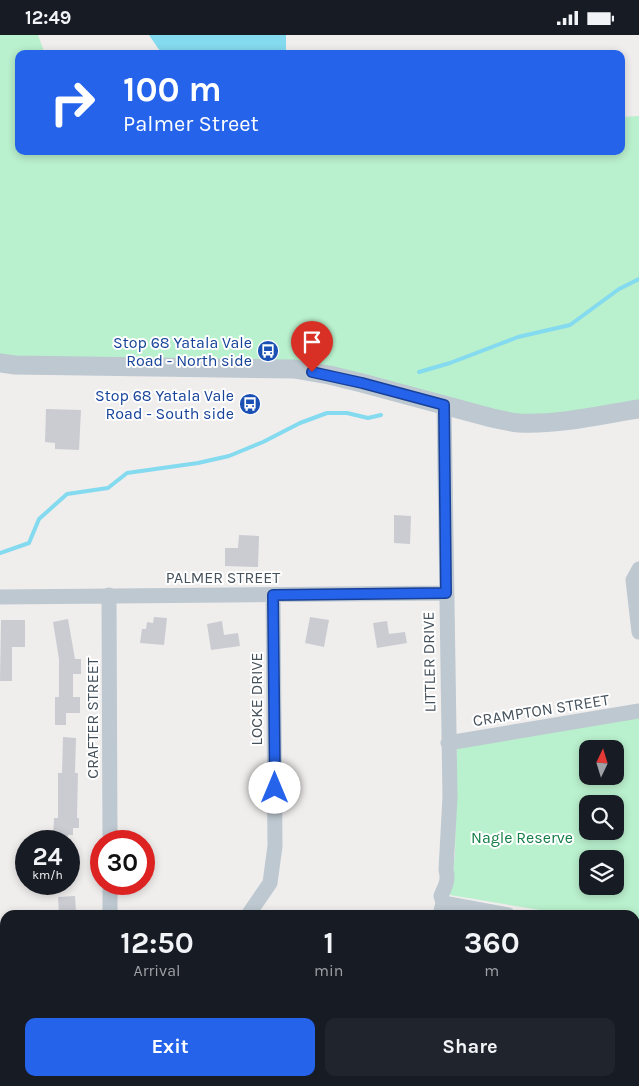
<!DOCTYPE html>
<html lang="en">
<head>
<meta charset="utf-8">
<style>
  :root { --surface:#171b24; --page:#20242c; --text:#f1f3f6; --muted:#9ea1a6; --accent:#2563eb }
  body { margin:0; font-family:Karla,sans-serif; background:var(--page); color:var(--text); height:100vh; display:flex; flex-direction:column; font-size:19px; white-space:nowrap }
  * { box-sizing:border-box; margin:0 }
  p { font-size:16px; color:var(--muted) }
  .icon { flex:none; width:28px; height:28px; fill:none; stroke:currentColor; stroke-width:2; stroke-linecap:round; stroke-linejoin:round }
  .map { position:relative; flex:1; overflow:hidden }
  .drawer { position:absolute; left:0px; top:875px; width:640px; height:176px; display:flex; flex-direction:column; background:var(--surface); border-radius:15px 15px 0 0; box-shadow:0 2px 8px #0003 }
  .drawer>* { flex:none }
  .top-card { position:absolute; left:15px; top:15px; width:610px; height:105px; border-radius:10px; box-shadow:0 2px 8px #0003; background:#2563eb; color:#fff; overflow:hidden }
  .needle { width:32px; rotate:4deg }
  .controls { position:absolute; left:579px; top:705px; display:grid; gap:10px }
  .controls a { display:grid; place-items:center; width:45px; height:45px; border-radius:10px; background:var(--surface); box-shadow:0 2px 8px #0003; font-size:25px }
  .speed { position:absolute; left:15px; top:795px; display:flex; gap:10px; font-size:25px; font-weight:700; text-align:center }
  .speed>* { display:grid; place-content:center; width:65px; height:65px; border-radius:50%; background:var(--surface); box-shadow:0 2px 8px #0003; line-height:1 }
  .speed small { font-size:12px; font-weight:400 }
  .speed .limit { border:8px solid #d22; background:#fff; color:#111 }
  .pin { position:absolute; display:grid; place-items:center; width:42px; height:42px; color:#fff; margin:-51px -21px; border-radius:50% 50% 50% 0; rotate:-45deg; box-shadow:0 0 5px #0007 }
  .pin .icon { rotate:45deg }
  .me { position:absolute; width:55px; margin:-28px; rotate:0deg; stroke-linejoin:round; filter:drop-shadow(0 0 4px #0008) }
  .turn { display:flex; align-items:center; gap:18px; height:105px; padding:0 25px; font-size:22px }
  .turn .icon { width:65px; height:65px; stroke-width:2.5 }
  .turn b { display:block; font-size:35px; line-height:42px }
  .eta { display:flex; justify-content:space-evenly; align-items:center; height:85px; text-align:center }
  .eta b { font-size:30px; font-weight:700; line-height:35px }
  .primary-button { display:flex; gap:10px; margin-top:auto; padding:10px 25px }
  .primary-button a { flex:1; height:58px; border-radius:10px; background:var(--accent); color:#fff; font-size:20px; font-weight:700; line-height:58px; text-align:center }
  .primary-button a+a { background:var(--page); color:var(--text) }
  .status { display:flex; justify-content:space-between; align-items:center; height:35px; padding:0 25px; background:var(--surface); direction:ltr }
  .status svg { height:14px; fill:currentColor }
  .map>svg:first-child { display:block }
</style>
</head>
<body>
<div class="status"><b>12:49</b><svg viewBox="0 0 49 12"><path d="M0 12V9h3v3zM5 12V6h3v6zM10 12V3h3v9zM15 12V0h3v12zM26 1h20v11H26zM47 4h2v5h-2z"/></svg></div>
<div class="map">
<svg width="639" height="1051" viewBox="0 0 639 1051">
  <rect width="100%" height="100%" fill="#f0eded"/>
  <path fill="#b9f0cd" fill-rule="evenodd" d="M0 0H38L45 19H19V116H621V82L639 81V374L517 388 329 340 0 334Z
    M639 681V890L635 889V880H570L450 860 455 820 457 713ZM588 714H615V741H588ZM588 769H615V796H588ZM588 824H615V851H588Z"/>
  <path fill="#84daee" d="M149 0H286V18L162 19Z"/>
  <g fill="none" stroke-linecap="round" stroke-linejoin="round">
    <path stroke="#84daee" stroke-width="4" d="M419 337 450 328 518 302 570 290 619 254 639 244
      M0 518 29 508 39 484 67 459 108 453 127 438 198 428 229 421 263 407 300 388 327 378H347L368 383 381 380"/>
  </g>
  <path fill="#caccd2" d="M46 374 81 375 79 415 55 414V408L45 407Z
    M394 480 411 481 410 509 394 508Z
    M239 500 259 501 258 532 225 531V513H238Z
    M154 582 167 583 164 610 140 608 142 594H146L147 587 153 588Z
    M310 582 329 585 324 612 305 608Z
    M68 584 75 624H81V639H73V662H80V678H66V690H55V662H59V624L53 587Z
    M1 585H25V612H12V646H0Z
    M222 586 224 600 238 598 240 611 211 615 207 589Z
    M387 586 389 599 405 597 407 608 377 613 373 588Z
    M63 702 76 703 75 738H78L77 783H79V793H73V800H68V806H53L54 783H58V738H62Z
    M75 861 76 876H73V880H59L58 862Z"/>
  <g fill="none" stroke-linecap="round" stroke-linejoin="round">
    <path stroke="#bdc8d0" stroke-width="15" d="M639 534 633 545 639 597
      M109 560 110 806
      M0 562 446 558
      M448 708 639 676
      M110 849V880
      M443 868 508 880
      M248 880 270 848 275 811 273 560
      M440 880 443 868 441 861C445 851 449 846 446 835L450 762 444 370
      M635 900H639
      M171 1046 177 1051
      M514 1046 523 1051
      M386 1051 388 1046"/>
    <path stroke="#bdc8d0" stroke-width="19" d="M0 328 15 330 294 334 329 340 362 348 492 383C501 385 510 387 519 388 559 390 600 380 639 374"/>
  </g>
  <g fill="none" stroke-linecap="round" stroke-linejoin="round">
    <g stroke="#184099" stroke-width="12">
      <path id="route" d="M275 753 273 560 446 558 444 370 362 348 312 337"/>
    </g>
    <use href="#route" stroke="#2563eb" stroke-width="9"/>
  </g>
  <defs>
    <g id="bus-disc" transform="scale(1.125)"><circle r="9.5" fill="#1a4fb4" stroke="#fff"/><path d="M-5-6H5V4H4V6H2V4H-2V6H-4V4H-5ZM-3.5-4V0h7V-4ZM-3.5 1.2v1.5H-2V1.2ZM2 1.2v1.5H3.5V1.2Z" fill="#fff"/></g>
  </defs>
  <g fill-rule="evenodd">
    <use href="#bus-disc" x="268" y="316"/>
    <use href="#bus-disc" x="250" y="369"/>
  </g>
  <g text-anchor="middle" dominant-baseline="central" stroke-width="4" stroke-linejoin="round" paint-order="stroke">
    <g font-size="16" fill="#164399" stroke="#fff" text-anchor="end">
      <text x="252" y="307">Stop 68 Yatala Vale<tspan x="252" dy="18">Road - North side</tspan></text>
      <text x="234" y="360">Stop 68 Yatala Vale<tspan x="234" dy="18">Road - South side</tspan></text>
    </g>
    <g font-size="16" fill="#45515b" stroke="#fff">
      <text x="223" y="542">PALMER STREET</text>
      <text transform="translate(429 627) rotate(-91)">LITTLER DRIVE</text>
      <text transform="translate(256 664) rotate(-90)">LOCKE DRIVE</text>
      <text transform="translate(541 675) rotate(-9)">CRAMPTON STREET</text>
      <text transform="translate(92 683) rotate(-90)">CRAFTER STREET</text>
    </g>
    <g font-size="16" fill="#147e47" stroke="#fff">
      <text x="522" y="802">Nagle Reserve</text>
    </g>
  </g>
</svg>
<div class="controls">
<a><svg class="needle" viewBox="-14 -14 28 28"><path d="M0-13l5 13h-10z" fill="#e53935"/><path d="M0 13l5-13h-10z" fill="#9ea1a6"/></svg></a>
<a><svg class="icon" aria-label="search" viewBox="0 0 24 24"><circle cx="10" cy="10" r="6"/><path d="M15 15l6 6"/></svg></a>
<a><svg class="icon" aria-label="layers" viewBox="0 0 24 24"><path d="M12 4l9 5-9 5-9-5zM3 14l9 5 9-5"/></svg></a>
</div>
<div class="speed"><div>24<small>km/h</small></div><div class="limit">30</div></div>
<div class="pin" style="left:312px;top:337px;background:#d93025"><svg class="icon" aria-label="arrive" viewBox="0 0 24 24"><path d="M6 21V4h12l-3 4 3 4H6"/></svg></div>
<svg class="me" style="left:275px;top:753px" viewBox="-20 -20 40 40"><circle r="19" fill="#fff"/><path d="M0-13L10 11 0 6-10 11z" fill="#2563eb"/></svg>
<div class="top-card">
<div class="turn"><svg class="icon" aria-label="right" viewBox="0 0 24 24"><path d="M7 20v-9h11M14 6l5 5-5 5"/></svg><div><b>100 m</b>Palmer Street</div></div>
</div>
<section class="drawer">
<div class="eta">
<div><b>12:50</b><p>Arrival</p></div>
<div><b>1</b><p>min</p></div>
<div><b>360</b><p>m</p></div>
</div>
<div class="primary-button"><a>Exit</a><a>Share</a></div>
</section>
</div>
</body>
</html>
